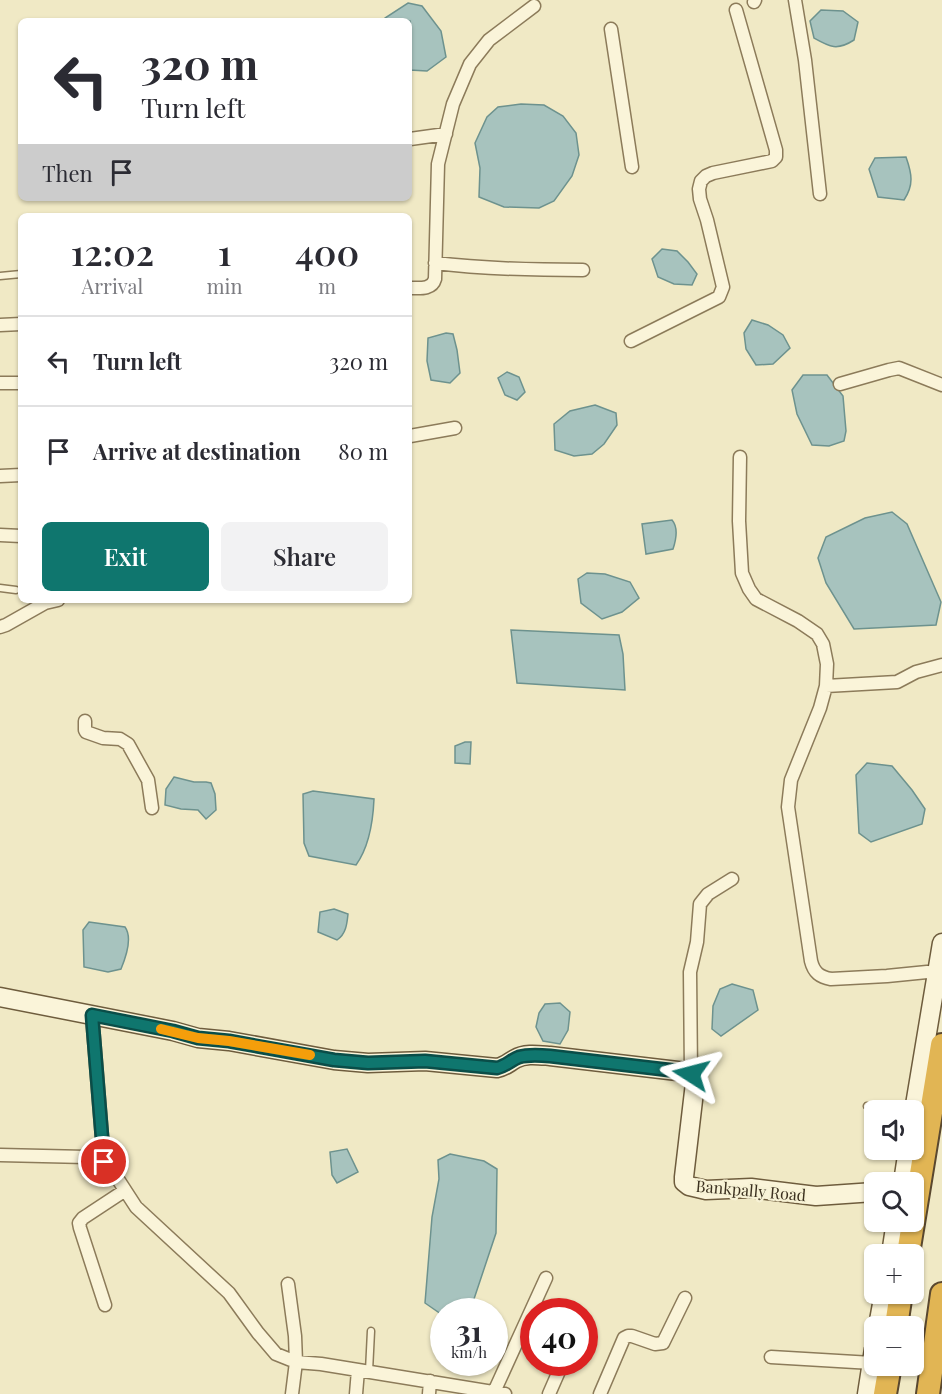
<!DOCTYPE html>
<html lang="en">
<head>
<meta charset="utf-8">
<style>
  :root { --surface:#fff; --page:#f2f2f3; --text:#2b2b33; --muted:#7c7c81; --line:#e1e1e2; --accent:#0f766e }
  body { margin:0; font-family:"Playfair Display",serif; background:var(--page); color:var(--text); height:100vh; display:flex; flex-direction:column; font-size:22px; white-space:nowrap }
  * { box-sizing:border-box; margin:0 }
  p { font-size:20px; color:var(--muted) }
  .icon { flex:none; width:33px; height:33px; fill:none; stroke:currentColor; stroke-width:2; stroke-linecap:round; stroke-linejoin:round }
  .map { position:relative; flex:1; overflow:hidden }
  .details { position:absolute; left:18px; top:213px; width:394px; height:390px; display:flex; flex-direction:column; background:var(--surface); border-radius:9px; box-shadow:0 2px 4px #0004 }
  .details>* { flex:none }
  .top-card { position:absolute; left:18px; top:18px; width:394px; height:183px; border-radius:9px; box-shadow:0 2px 4px #0004; background:#fff; color:var(--text); overflow:hidden }
  .buttons { position:absolute; left:864px; top:1100px; display:grid; gap:12px }
  .buttons a { display:grid; place-items:center; width:60px; height:60px; border-radius:9px; background:var(--surface); box-shadow:0 2px 4px #0004; font-size:30px }
  .speed { position:absolute; left:430px; top:1298px; display:flex; gap:12px; font-size:30px; font-weight:700; text-align:center }
  .speed>* { display:grid; place-content:center; width:78px; height:78px; border-radius:50%; background:var(--surface); box-shadow:0 2px 4px #0004; line-height:1 }
  .speed small { font-size:15px; font-weight:400 }
  .speed .limit { border:9px solid #d22; background:#fff; color:#111 }
  .pin { position:absolute; display:grid; place-items:center; width:51px; height:51px; color:#fff; margin:-26px; border:3px solid #fff; border-radius:50%; box-shadow:0 2px 6px #0007 }
  .me { position:absolute; width:66px; margin:-33px; rotate:279deg; stroke-linejoin:round; filter:drop-shadow(0 0 4px #0008) }
  .turn { display:flex; align-items:center; gap:21px; height:126px; padding:0 24px; font-size:27px }
  .turn .icon { width:78px; height:78px; stroke-width:2.5 }
  .turn b { display:block; font-size:42px; line-height:51px }
  .then { display:flex; align-items:center; height:57px; padding:0 24px; background:#0003; gap:12px; font-size:22px }
  .eta { display:flex; justify-content:space-evenly; align-items:center; height:102px; text-align:center }
  .eta b { font-size:36px; font-weight:600; line-height:42px }
  .action { display:flex; gap:12px; margin-top:auto; padding:12px 24px }
  .action a { flex:1; height:69px; border-radius:9px; background:var(--accent); color:#fff; font-size:24px; font-weight:600; line-height:69px; text-align:center }
  .action a+a { background:var(--page); color:var(--text) }
  ul { padding:0; list-style:none }
  li { display:flex; align-items:center; gap:18px; height:90px; padding:0 24px; border-top:2px solid var(--line) }
  li div { flex:1 }
  li b { display:block; font-size:22px }
  li em { font-style:normal }
  .map>svg:first-child { display:block }
</style>
</head>
<body>
<div class="map">
<svg width="942" height="1394" viewBox="0 0 942 1394">
  <rect width="100%" height="100%" fill="#f0e9c5"/>
  <path fill="#a7c3be" stroke="#6d928e" stroke-width="1.5" d="M408 3 422 6 441 31 446 57 427 71 410 70V21H384L385 18Z
    M821 10 843 11 858 22 854 40C837 51 830 47 814 38L810 21Z
    M521 104 544 105 563 116 576 133 579 155 572 176 554 201 539 208 504 207 479 197 480 168 475 143 487 117 498 107Z
    M906 157C912 174 914 185 904 200L878 197 869 169 875 158Z
    M662 249 677 251 688 262 697 274 692 285 674 284 658 277 652 259Z
    M752 320 768 325 783 335 790 348 773 364 756 365 746 349 744 333Z
    M446 333 453 334 457 350 460 373 450 383 431 380 427 361 428 338Z
    M507 372 519 377 525 392 517 400 505 395 498 378Z
    M803 375H827L843 396 846 431 844 441 829 446 812 445 797 414 792 390Z
    M595 405 616 413 617 425 604 444 592 454 574 456 555 450 554 424 570 411Z
    M892 512 907 524 941 602 936 625 854 629 826 583 818 558 826 537 865 518Z
    M672 520C679 528 676 540 673 549L646 554 642 524Z
    M587 573 605 574 630 582 639 598 622 612 602 619 581 603 578 579Z
    M511 630 619 635 623 654 625 690 517 683Z
    M465 742H471L470 764 455 763V746Z
    M867 763 892 766 912 790 925 809 922 824 871 842 859 833 856 775Z
    M174 777 194 782H206L211 783 215 794 216 810 206 819 198 810 181 809 165 805 166 789Z
    M313 791 374 799C373 822 369 847 356 865L309 856 304 843 303 794Z
    M334 909 348 914C347 924 346 934 337 940L318 932 320 912Z
    M89 922 125 927C133 938 126 957 121 969L108 972 84 967 83 930Z
    M732 984 753 990 758 1010 721 1036 712 1029 713 1006 720 989Z
    M560 1003 570 1012 568 1030 560 1044 543 1041 536 1027 539 1013 545 1004Z
    M347 1149 358 1172 337 1183 332 1175 330 1152Z
    M450 1154 484 1161 497 1169 496 1233 471 1308 466 1311H444V1314H441L425 1303 432 1217 439 1179 438 1160Z"/>
  <g fill="none" stroke-linecap="round" stroke-linejoin="round">
    <g stroke="#8c7b5a" stroke-width="9">
      <path id="lane" d="M0 276 21 274
        M0 588 16 590
        M867 1106 874 1111
        M369 1371 371 1331"/>
    </g>
    <g stroke="#8c7b5a" stroke-width="15">
      <path id="street" d="M795 0 805 60 820 194
        M754 2 755 0
        M611 29 632 167
        M410 139 446 134
        M435 263C484 269 533 270 583 270
        M410 288C419 288 432 290 435 279L438 164 453 104 470 64 489 40 534 6
        M0 325 21 324
        M631 341 719 297 723 287 707 220 700 199 699 189 701 181 706 176 713 173 772 161 776 157V150L736 10
        M0 383H21
        M840 384 889 370 899 368 942 385
        M410 436 455 428
        M740 457 739 521 742 573 749 589 756 599 798 621 817 634 823 644 827 664 826 686 820 708 791 780 788 807 811 961C814 973 820 977 831 979L887 976 927 972 937 974
        M0 476 21 475
        M0 535 21 536
        M0 627 6 625 45 603 58 600
        M826 686 897 682 916 672 942 665
        M85 721V730L86 732 103 738 120 739 128 744 148 780 152 808
        M92 1015 104 1162
        M691 1074 690 972 697 942 700 904 708 894 732 879
        M0 1155 86 1157 95 1158 104 1162 112 1170 136 1207 229 1293 258 1333 276 1354 296 1362 321 1364 505 1394
        M288 1284 295 1336 296 1362 292 1394
        M105 1305 80 1228 79 1223 83 1218 124 1191
        M771 1357 872 1363
        M494 1392 546 1278
        M356 1394 358 1370
        M429 1394 430 1381
        M549 1394 563 1362
        M600 1394 624 1338 628 1336H632L655 1344 663 1343 685 1298"/>
    </g>
    <g stroke="#6e5c3d" stroke-width="21">
      <path id="secondary" d="M0 997 173 1031 198 1038 229 1041 334 1060 368 1063 425 1061 497 1068C504 1067 508 1063 515 1059 525 1053 538 1055 550 1056L686 1072 693 1076 695 1083 684 1177V1182L689 1186 706 1190 751 1188 816 1196 874 1192
        M914 1111 942 943
        M903 1182 908 1149
        M891 1254 896 1221
        M878 1326 884 1293
        M867 1394 874 1349"/>
    </g>
    <g stroke="#5a482f" stroke-width="26">
      <path id="highway" d="M908 1254 942 1045
        M896 1326 901 1293
        M885 1394 890 1365
        M928 1394 942 1294"/>
    </g>
    <use href="#lane" stroke="#faf4d9" stroke-width="6"/>
    <use href="#street" stroke="#faf4d9" stroke-width="12"/>
    <use href="#secondary" stroke="#faf4d9" stroke-width="18"/>
    <use href="#highway" stroke="#e1b554" stroke-width="22"/>
  </g>
  <g fill="none" stroke-linecap="round" stroke-linejoin="round">
    <g stroke="#0a4d48" stroke-width="15">
      <path id="route" d="M104 1162 92 1015 173 1031 198 1038 229 1041 334 1060 368 1063 425 1061 497 1068C506 1066 511 1060 519 1057 529 1054 540 1055 550 1056L686 1072 691 1074"/>
    </g>
    <use href="#route" stroke="#0f766e" stroke-width="10"/>
    <path stroke="#f59e0b" stroke-width="10" d="M161 1029 198 1038 229 1041 310 1055"/>
  </g>
  <g text-anchor="middle" dominant-baseline="central" stroke-width="4.5" stroke-linejoin="round" paint-order="stroke">
    <g font-size="16" fill="#3b301f" stroke="#f7f2d5">
      <text transform="translate(751 1190) rotate(5)">Bankpally Road</text>
    </g>
  </g>
</svg>
<div class="buttons">
<a><svg class="icon" aria-label="sound" viewBox="0 0 24 24"><path d="M4 9h4l5-4v14l-5-4H4zM17 9q2 3 0 6"/></svg></a>
<a><svg class="icon" aria-label="search" viewBox="0 0 24 24"><circle cx="10" cy="10" r="6"/><path d="M15 15l6 6"/></svg></a>
<a>+</a>
<a>−</a>
</div>
<div class="speed"><div>31<small>km/h</small></div><div class="limit">40</div></div>
<div class="pin" style="left:104px;top:1162px;background:#d93025"><svg class="icon" aria-label="arrive" viewBox="0 0 24 24"><path d="M6 21V4h12l-3 4 3 4H6"/></svg></div>
<svg class="me" style="left:691px;top:1074px" viewBox="-20 -20 40 40"><path d="M0-17L14 15 0 8-14 15z" fill="#0f766e" stroke="#fff" stroke-width="4"/></svg>
<div class="top-card">
<div class="turn"><svg class="icon" aria-label="left" viewBox="0 0 24 24"><path d="M17 20v-9H6M10 6l-5 5 5 5"/></svg><div><b>320 m</b>Turn left</div></div>
<div class="then">Then<svg class="icon" aria-label="arrive" viewBox="0 0 24 24"><path d="M6 21V4h12l-3 4 3 4H6"/></svg></div>
</div>
<section class="details">
<div class="eta">
<div><b>12:02</b><p>Arrival</p></div>
<div><b>1</b><p>min</p></div>
<div><b>400</b><p>m</p></div>
</div>
<ul>
<li><svg class="icon" aria-label="left" viewBox="0 0 24 24"><path d="M17 20v-9H6M10 6l-5 5 5 5"/></svg><div><b>Turn left</b></div><em>320 m</em></li>
<li><svg class="icon" aria-label="arrive" viewBox="0 0 24 24"><path d="M6 21V4h12l-3 4 3 4H6"/></svg><div><b>Arrive at destination</b></div><em>80 m</em></li>
</ul>
<div class="action"><a>Exit</a><a>Share</a></div>
</section>
</div>
</body>
</html>
